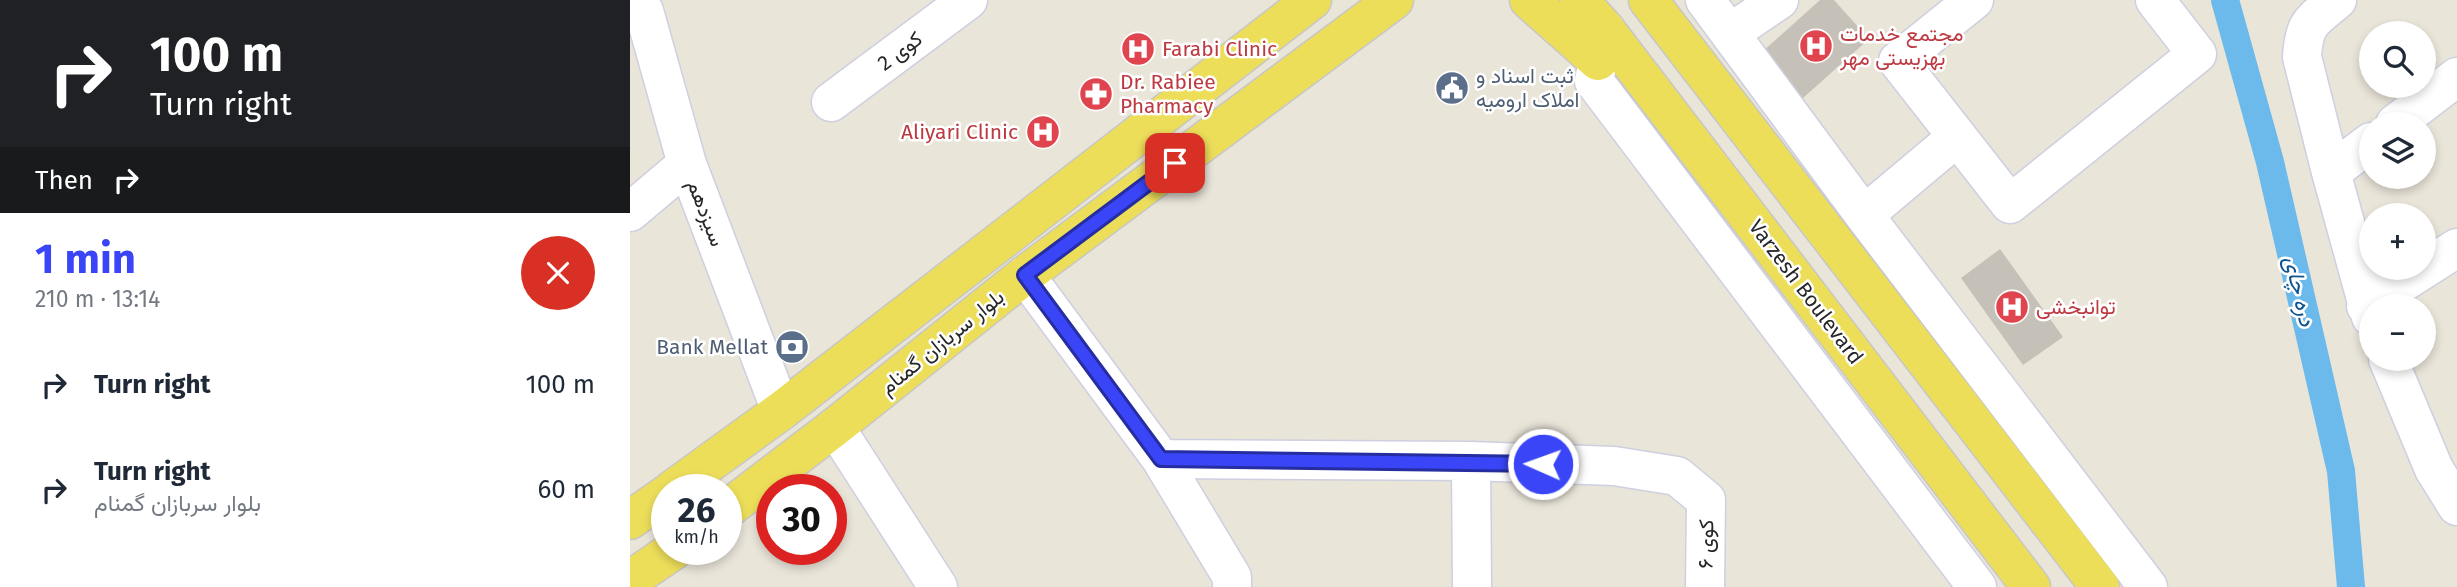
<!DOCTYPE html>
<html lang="en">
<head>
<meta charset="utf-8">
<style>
  :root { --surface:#fff; --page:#f6f6f7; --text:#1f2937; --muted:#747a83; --accent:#3945f6 }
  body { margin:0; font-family:"Fira Sans",Vazirmatn,sans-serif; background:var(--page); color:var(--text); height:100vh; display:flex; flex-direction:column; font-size:26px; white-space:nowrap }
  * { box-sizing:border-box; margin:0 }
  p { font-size:23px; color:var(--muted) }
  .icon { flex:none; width:38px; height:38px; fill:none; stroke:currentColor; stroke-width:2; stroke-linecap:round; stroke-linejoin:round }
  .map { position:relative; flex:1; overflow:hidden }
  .details { display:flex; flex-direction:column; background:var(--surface); width:630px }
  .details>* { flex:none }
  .top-card { background:#202124; color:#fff; overflow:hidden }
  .fabs { position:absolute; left:1729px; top:21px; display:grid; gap:14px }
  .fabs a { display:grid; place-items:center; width:77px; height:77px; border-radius:50%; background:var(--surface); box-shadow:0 4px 10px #0003; font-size:35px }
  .speed { position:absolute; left:21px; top:474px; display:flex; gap:14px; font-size:35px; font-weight:700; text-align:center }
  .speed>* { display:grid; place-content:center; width:91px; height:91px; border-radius:50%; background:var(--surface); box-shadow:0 4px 10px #0003; line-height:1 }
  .speed small { font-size:18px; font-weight:400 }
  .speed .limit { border:10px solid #d22; background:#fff; color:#111 }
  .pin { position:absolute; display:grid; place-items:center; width:60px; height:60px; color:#fff; margin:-30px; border-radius:14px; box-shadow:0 4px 10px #0006 }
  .me { position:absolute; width:77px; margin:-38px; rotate:272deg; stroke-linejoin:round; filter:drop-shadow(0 0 5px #0008) }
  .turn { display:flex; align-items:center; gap:24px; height:147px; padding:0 35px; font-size:32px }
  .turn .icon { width:91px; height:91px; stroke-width:2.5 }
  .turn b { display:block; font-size:49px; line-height:60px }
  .then { display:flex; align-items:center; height:66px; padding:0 35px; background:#0003; gap:14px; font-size:26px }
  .round { display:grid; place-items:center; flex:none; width:74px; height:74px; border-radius:37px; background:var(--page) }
  .summary { display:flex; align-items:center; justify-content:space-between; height:119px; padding:0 35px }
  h1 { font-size:42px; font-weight:700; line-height:52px; color:var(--accent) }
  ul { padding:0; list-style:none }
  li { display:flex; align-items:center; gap:21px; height:105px; padding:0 35px }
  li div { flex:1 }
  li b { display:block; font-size:26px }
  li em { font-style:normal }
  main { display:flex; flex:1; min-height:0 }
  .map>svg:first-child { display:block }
</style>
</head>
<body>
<main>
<section class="details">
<div class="top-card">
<div class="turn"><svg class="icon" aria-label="right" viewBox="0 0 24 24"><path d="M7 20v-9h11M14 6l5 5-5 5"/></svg><div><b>100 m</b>Turn right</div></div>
<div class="then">Then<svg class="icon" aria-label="right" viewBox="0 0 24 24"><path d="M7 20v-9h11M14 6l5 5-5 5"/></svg></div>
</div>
<div class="summary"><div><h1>1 min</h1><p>210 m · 13:14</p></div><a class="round" style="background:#d93025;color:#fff"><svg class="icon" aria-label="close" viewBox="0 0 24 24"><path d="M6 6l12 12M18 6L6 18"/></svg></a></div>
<ul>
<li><svg class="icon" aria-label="right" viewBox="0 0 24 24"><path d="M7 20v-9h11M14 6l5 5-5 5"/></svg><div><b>Turn right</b></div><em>100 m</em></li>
<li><svg class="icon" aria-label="right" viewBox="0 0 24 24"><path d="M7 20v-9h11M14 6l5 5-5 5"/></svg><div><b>Turn right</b><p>بلوار سربازان گمنام</p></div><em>60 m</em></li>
</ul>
</section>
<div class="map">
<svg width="1827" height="587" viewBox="0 0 1827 587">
  <rect width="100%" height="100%" fill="#eae5d9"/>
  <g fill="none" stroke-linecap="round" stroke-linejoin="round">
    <path stroke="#6cbaec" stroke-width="28" d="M1595 0 1640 162 1711 471 1721 587"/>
  </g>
  <path fill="#c5c1b9" d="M1190 0H1204L1239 39 1173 98 1132 52Z
    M1370 249 1433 337 1393 365 1331 278Z"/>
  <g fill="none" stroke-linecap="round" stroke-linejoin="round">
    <g stroke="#cecfe0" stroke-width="41">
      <path id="minor" d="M1075 0 1234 215 1518 587
        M1344 0 1268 61 1380 204 1567 54 1525 0
        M1707 0C1682 21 1674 22 1672 57L1701 172 1741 317
        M14 11 57 164 151 411
        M975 29 964 81 1347 587
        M1100 33 1149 0
        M201 102 338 0
        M1765 124 1827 77
        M1701 172 1741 142
        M0 212 57 164
        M1234 215 1327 137
        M395 275 531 459 602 577V587
        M1736 306 1827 248
        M1758 359 1804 469 1827 506
        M205 427 308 587
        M531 459 841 461 984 466 1047 476 1076 500 1075 587
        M841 461 842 587"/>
    </g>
    <g stroke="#c7c7c7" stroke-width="41">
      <path id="major" d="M899 0 968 61
        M949 0 975 29 1401 587
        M1018 0 1470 587
        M42 490 151 411 682 0
        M96 510 205 427 395 275 764 0
        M0 520 37 494
        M0 580 44 550"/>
    </g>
    <use href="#minor" stroke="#fff" stroke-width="38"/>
    <use href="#major" stroke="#edde5a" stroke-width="38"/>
  </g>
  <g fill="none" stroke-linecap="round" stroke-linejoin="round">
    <g stroke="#252da0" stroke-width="18">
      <path id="route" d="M545 163 395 275 531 459 913 464"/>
    </g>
    <use href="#route" stroke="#3945f6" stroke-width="12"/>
  </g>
  <defs>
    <g id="hospital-disc" transform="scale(1.75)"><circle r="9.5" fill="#e0444e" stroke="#fff"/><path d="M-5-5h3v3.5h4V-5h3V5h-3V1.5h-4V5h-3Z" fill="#fff"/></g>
    <g id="civic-disc" transform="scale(1.75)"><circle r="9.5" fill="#5c6f8a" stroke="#fff"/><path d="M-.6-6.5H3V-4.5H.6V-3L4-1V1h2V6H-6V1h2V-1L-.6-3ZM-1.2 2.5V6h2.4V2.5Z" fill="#fff"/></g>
    <g id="pharmacy-disc" transform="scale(1.75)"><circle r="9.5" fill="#e0444e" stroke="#fff"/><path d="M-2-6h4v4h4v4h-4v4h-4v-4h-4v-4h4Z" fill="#fff"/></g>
    <g id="bank-disc" transform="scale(1.75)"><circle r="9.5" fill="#5c6f8a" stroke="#fff"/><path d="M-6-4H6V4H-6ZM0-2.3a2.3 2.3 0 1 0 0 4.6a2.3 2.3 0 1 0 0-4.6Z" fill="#fff"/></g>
  </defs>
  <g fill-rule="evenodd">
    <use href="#hospital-disc" x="1186" y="46"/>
    <use href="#hospital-disc" x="508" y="49"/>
    <use href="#civic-disc" x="822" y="88"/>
    <use href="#pharmacy-disc" x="466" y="94"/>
    <use href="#hospital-disc" x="413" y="132"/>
    <use href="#hospital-disc" x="1382" y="307"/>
    <use href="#bank-disc" x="162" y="347"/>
  </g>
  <g text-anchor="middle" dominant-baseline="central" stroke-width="5" stroke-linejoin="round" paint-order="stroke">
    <g font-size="21" fill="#be3a42" stroke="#fff" text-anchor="start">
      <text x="1210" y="34">مجتمع خدمات<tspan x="1210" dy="24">بهزیستی مهر</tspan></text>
      <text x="532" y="49">Farabi Clinic</text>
      <text x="490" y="82">Dr. Rabiee<tspan x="490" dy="24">Pharmacy</tspan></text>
      <text x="388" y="132" text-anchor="end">Aliyari Clinic</text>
      <text x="1406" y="307">توانبخشی</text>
    </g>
    <g font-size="21" fill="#272727" stroke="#fff">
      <text transform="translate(270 51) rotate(-37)">کوی 2</text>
      <text transform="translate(76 213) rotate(69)">سیزدهم</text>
      <text transform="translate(1176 292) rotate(53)">Varzesh Boulevard</text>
      <text transform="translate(312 342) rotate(-39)">بلوار سربازان گمنام</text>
      <text transform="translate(1076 544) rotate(-89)">کوی ۶</text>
    </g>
    <g font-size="21" fill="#4e5e75" stroke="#fff" text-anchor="start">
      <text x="846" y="76">ثبت اسناد و<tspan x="846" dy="24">املاک ارومیه</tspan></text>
      <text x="138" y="347" text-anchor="end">Bank Mellat</text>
    </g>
    <g font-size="23" font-style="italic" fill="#0f5593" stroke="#fff">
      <text transform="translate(1670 291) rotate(77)">دره چای</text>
    </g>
  </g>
</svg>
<div class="fabs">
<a><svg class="icon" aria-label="search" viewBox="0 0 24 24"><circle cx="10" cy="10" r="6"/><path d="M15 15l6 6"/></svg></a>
<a><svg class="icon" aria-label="layers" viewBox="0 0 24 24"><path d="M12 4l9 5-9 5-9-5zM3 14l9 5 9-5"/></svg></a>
<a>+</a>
<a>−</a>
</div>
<div class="speed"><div>26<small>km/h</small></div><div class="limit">30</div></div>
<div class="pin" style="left:545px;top:163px;background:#d93025"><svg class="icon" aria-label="arrive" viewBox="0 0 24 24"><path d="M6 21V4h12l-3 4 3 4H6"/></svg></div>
<svg class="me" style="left:913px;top:464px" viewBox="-20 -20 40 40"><circle r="17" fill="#3945f6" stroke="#fff" stroke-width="3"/><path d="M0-11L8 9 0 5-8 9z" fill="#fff"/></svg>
</div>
</main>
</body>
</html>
